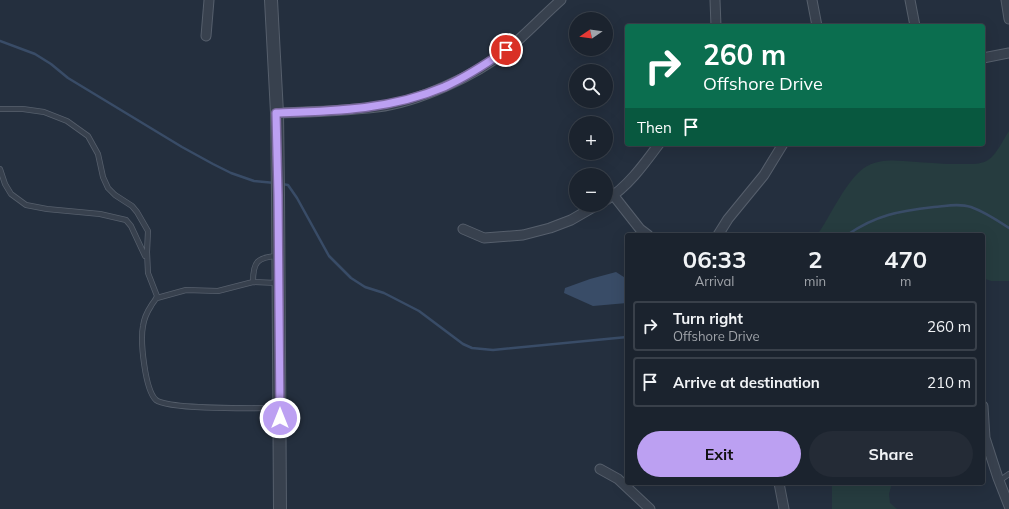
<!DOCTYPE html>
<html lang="en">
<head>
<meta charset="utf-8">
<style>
  :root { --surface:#1b232e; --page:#242b36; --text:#f1f3f6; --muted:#a0a4aa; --line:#39404a; --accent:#bca0f2 }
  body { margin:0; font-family:Mulish,sans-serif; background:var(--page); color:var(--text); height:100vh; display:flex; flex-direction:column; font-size:15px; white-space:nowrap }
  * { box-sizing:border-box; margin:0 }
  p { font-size:13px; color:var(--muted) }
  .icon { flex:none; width:22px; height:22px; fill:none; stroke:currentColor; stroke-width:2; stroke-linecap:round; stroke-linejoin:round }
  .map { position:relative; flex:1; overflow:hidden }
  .panel { position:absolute; left:625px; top:233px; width:360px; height:252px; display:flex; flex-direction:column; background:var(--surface); border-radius:4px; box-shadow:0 4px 16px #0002,0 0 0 1px var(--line) }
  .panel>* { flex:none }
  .guide { position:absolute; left:625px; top:24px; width:360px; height:122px; border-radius:4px; box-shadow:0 4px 16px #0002,0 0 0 1px var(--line); background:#0b6e4f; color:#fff; overflow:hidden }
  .needle { width:26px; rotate:257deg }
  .buttons { position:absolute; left:569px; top:12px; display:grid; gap:8px }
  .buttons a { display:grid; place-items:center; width:44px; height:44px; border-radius:50%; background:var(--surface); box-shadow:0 4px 16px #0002,0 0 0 1px var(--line); font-size:20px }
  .pin { position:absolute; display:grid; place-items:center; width:34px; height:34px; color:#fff; margin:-17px; border:2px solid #fff; border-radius:50%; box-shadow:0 1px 4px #0007 }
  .me { position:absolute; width:44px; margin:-22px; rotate:0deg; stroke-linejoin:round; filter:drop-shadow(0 0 3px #0008) }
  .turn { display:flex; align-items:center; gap:14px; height:84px; padding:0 12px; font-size:18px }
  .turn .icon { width:52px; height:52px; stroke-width:2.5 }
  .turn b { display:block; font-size:28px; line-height:34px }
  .then { display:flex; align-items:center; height:38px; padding:0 12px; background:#0003; gap:8px; font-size:15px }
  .eta { display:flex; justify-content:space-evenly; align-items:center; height:68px; text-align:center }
  .eta b { font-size:24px; font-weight:700; line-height:28px }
  .cta { display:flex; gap:8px; margin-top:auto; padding:8px 12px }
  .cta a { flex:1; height:46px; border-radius:24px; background:var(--accent); color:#111; font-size:16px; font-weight:700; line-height:46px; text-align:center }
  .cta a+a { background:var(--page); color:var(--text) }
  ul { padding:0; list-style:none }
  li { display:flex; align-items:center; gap:12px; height:50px; margin:0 8px 6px; padding:0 4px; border:2px solid var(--line); border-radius:4px }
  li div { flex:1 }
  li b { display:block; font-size:15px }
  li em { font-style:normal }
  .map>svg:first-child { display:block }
</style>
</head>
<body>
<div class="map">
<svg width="1009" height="509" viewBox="0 0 1009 509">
  <rect width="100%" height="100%" fill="#242f3e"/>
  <path fill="#263c3f" d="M1009 131V281H991L983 278V235H815L820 231C831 214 847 180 864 168 883 155 911 163 933 163 942 164 951 164 961 164 969 164 980 165 988 160 997 154 1003 140 1009 131Z
    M832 483H892L889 494 890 503 897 509H832Z"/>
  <path fill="#394c67" d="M616 272 627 279V303L593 306 564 293 565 288 590 279Z"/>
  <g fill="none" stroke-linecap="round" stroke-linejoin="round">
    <path stroke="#394c67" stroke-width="2.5" d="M0 41 35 54 51 64 68 78 182 147 213 164 231 173 254 181 275 183
      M282 184 288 185 297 198 329 256 351 278 365 287 384 293 419 311 463 344 472 348 493 350 627 337
      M847 235C876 215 899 211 934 207 946 206 959 203 971 207 985 212 997 220 1009 228"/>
    <g stroke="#565f6c" stroke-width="6">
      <path id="service" d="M0 109H23L44 112 67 121 88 136 98 154 103 177 108 188 115 195 132 206 137 212 148 231 147 252 148 273 157 296C156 300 153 302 151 306 147 312 144 319 143 326 140 341 145 390 156 400 169 410 257 408 278 408
        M0 169 5 184 11 194 26 205 47 209 100 214 126 220 131 226 145 256
        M253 282C253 262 257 257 278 256
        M157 298 186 290 218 291 253 282 277 283
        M999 481 1009 474"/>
    </g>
    <g stroke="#565f6c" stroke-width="11">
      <path id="minor" d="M715 0 716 26
        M812 0 817 26
        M910 0 915 26
        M1006 0 1009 19
        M206 36 209 0
        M983 58 1009 53
        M277 113C310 112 344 111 377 107 418 102 475 76 507 50 526 34 543 16 561 0
        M614 196 640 229 648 235
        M606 200C627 188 645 163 659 144
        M463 229 484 238 523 235 550 228 571 220 597 205
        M718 235 728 219 764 175 783 144
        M983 406 985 438 998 478 1009 506
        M600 469 618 479 650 509
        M779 483 784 509"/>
    </g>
    <g stroke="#565f6c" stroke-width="14">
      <path id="tertiary" d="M271 0 277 113 278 195 280 509"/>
    </g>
    <use href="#service" stroke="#38414e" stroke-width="4.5"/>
    <use href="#minor" stroke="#38414e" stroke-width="9"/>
    <use href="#tertiary" stroke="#38414e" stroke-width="12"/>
  </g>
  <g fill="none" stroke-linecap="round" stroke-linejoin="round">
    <g stroke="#7a689d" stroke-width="10">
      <path id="route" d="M280 418 278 195 276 113C334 111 390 110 444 87 466 77 486 64 506 50"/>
    </g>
    <use href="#route" stroke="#bca0f2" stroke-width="7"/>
  </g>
</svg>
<div class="buttons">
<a><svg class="needle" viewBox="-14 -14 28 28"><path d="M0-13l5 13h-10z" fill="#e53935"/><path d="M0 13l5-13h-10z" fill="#a0a4aa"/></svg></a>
<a><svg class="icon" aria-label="search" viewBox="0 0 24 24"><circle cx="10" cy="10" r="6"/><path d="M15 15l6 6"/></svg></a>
<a>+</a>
<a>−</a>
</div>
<div class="pin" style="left:506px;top:50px;background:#d93025"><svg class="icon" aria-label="arrive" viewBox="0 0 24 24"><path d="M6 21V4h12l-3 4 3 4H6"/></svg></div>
<svg class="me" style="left:280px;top:418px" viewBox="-20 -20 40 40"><circle r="17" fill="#bca0f2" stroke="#fff" stroke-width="3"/><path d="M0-11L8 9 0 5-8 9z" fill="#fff"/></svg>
<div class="guide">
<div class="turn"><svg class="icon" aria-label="right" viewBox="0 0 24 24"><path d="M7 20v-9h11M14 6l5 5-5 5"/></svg><div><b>260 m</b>Offshore Drive</div></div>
<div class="then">Then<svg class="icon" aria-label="arrive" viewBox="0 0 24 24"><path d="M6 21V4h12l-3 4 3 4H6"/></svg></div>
</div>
<section class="panel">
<div class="eta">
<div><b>06:33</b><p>Arrival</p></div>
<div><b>2</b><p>min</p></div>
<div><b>470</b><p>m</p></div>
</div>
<ul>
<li><svg class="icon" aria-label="right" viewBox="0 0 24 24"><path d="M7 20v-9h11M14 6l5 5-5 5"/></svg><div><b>Turn right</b><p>Offshore Drive</p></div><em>260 m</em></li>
<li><svg class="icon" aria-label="arrive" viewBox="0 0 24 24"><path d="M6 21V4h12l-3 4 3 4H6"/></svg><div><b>Arrive at destination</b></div><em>210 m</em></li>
</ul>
<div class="cta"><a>Exit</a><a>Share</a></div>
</section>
</div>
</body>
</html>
